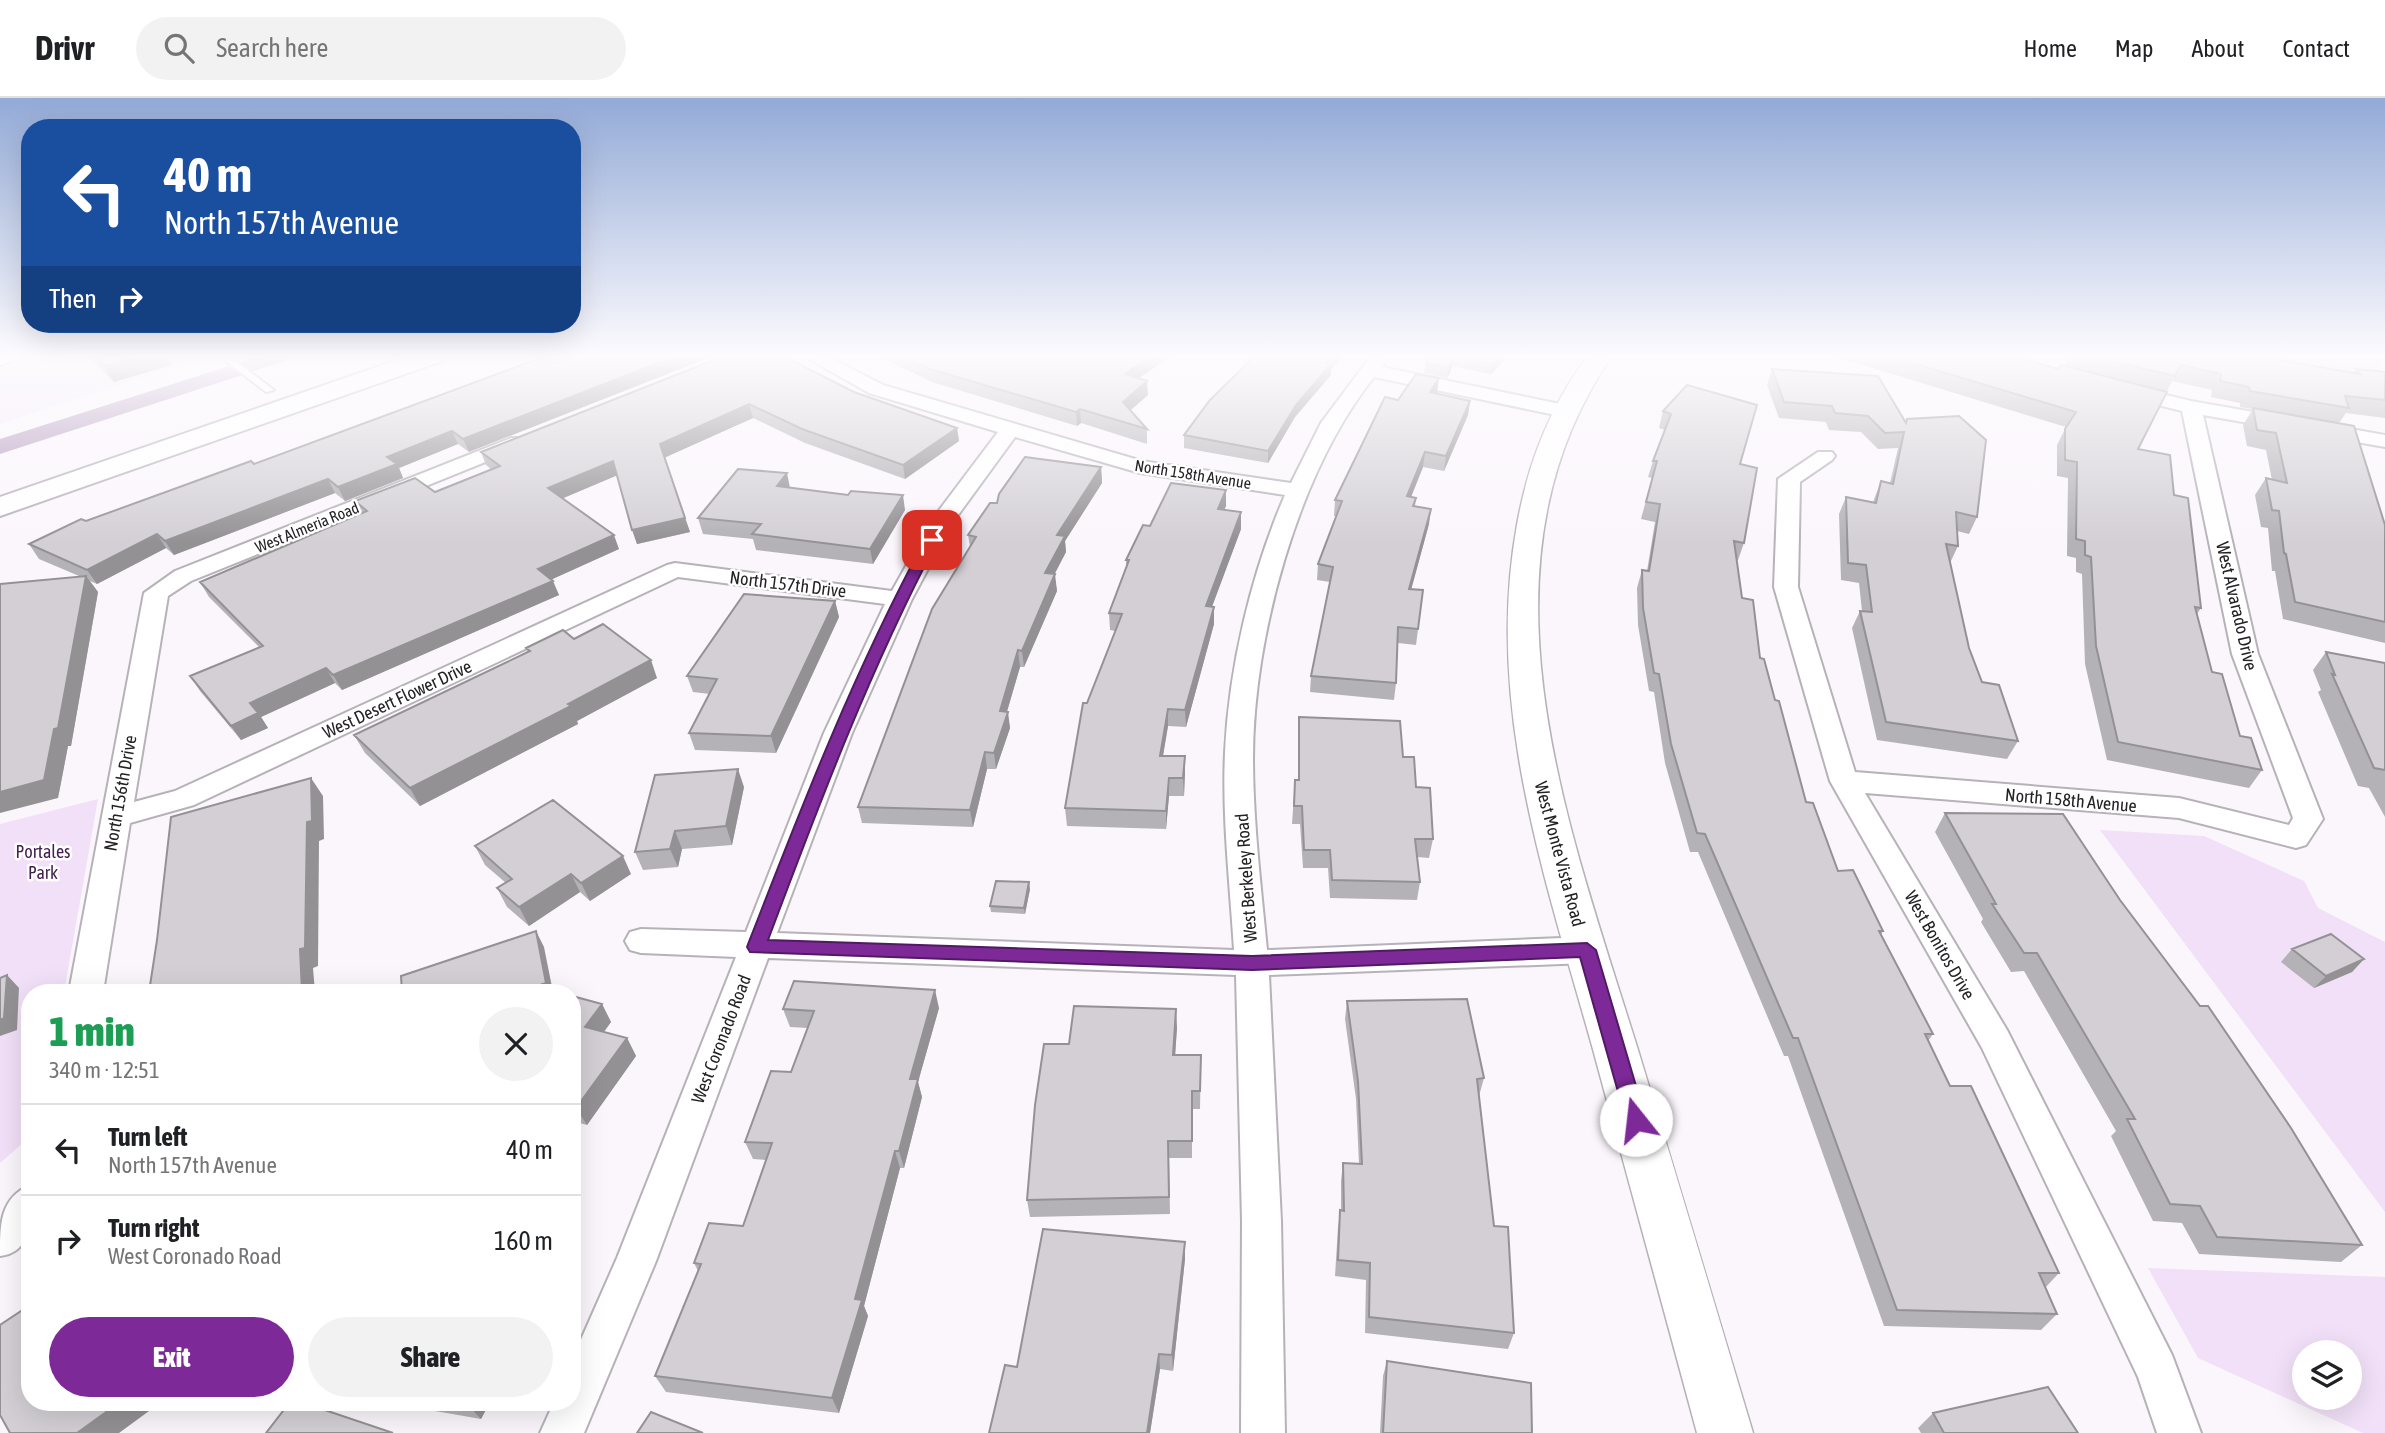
<!DOCTYPE html>
<html lang="en">
<head>
<meta charset="utf-8">
<style>
  :root { --surface:#fff; --page:#f2f2f2; --text:#202124; --muted:#757577; --line:#e0e0e0; --accent:#7d2998 }
  body { margin:0; font-family:"Asap Condensed",sans-serif; background:var(--page); color:var(--text); height:100vh; display:flex; flex-direction:column; font-size:26px; white-space:nowrap }
  * { box-sizing:border-box; margin:0 }
  p { font-size:23px; color:var(--muted) }
  .icon { flex:none; width:38px; height:38px; fill:none; stroke:currentColor; stroke-width:2; stroke-linecap:round; stroke-linejoin:round }
  .map { position:relative; flex:1; overflow:hidden }
  .panel { position:absolute; left:21px; top:886px; width:560px; height:427px; display:flex; flex-direction:column; background:var(--surface); border-radius:28px; box-shadow:0 7px 28px #0002 }
  .panel>* { flex:none }
  .banner { position:absolute; left:21px; top:21px; width:560px; height:214px; border-radius:28px; box-shadow:0 7px 28px #0002; background:#1a4fa0; color:#fff; overflow:hidden }
  .controls { position:absolute; left:2292px; top:1242px; display:grid; gap:14px }
  .controls a { display:grid; place-items:center; width:70px; height:70px; border-radius:50%; background:var(--surface); box-shadow:0 7px 28px #0002; font-size:35px }
  .pin { position:absolute; display:grid; place-items:center; width:60px; height:60px; color:#fff; margin:-30px; border-radius:14px; box-shadow:0 4px 10px #0006 }
  .me { position:absolute; width:77px; margin:-38px; rotate:344deg; stroke-linejoin:round; filter:drop-shadow(0 0 5px #0008) }
  .turn { display:flex; align-items:center; gap:24px; height:147px; padding:0 28px; font-size:32px }
  .turn .icon { width:91px; height:91px; stroke-width:2.5 }
  .turn b { display:block; font-size:49px; line-height:60px }
  .then { display:flex; align-items:center; height:66px; padding:0 28px; background:#0003; gap:14px; font-size:26px }
  .round { display:grid; place-items:center; flex:none; width:74px; height:74px; border-radius:37px; background:var(--page) }
  .headline { display:flex; align-items:center; justify-content:space-between; height:119px; padding:0 28px }
  h1 { font-size:42px; font-weight:800; line-height:52px; color:#1e9e55 }
  .button { display:flex; gap:14px; margin-top:auto; padding:14px 28px }
  .button a { flex:1; height:80px; border-radius:42px; background:var(--accent); color:#fff; font-size:28px; font-weight:800; line-height:80px; text-align:center }
  .button a+a { background:var(--page); color:var(--text) }
  ul { padding:0; list-style:none }
  li { display:flex; align-items:center; gap:21px; height:91px; padding:0 28px; border-top:2px solid var(--line) }
  li div { flex:1 }
  li b { display:block; font-size:26px }
  li em { font-style:normal }
  header { display:flex; align-items:center; gap:42px; box-sizing:border-box; height:98px; padding:0 35px; background:var(--surface); border-bottom:2px solid var(--line) }
  header strong { font-size:33px }
  nav { display:flex; gap:38px; margin-inline-start:auto; font-size:24px }
  .search { width:490px; height:63px; background:var(--page); display:flex; align-items:center; gap:18px; box-sizing:border-box; padding:0 24px; border-radius:38px; color:var(--muted); font-size:26px }
  .map>svg:first-child { display:block }
</style>
</head>
<body>
<header>
<strong>Drivr</strong>
<div class="search"><svg class="icon" aria-label="search" viewBox="0 0 24 24"><circle cx="10" cy="10" r="6"/><path d="M15 15l6 6"/></svg>Search here</div>
<nav><a>Home</a><a>Map</a><a>About</a><a>Contact</a></nav>
</header>
<div class="map">
<svg width="2385" height="1335" viewBox="0 0 2385 1335">
  <rect width="100%" height="100%" fill="#fbf6fc"/>
  <path fill="#f4ebf8" d="M0 258H186L193 263 0 326Z"/>
  <path fill="#f1e0f7" fill-rule="evenodd" d="M2247 258H2371L2382 264 2375 276Z
    M98 701 64 894H30V1039L0 1065V726Z
    M2100 732 2204 738 2304 783 2318 810 2385 844V1114Z
    M2148 1170 2385 1179V1335H2363L2198 1260ZM2305 1255H2350V1300H2305Z"/>
  <g fill="none" stroke-linecap="round" stroke-linejoin="round">
    <path fill="#b49bbd" fill-rule="evenodd" d="M261 258H292L288 262 0 356V341Z"/>
    <g stroke="#b6b2b8" stroke-width="4">
      <path id="service" d="M13 258H27L0 267V261Z
        M219 258H229L274 292 266 294Z"/>
    </g>
    <g stroke="#b6b2b8" stroke-width="4">
      <path id="minor" d="M804 258H827L883 287 1142 363 1291 385 1321 325 1371 258H1390L1382 269 1565 307 1575 313 1565 319 1374 279C1298 374 1253 539 1253 660 1253 724 1261 788 1267 852L1587 839 1598 843 1603 852 1598 861 1587 865 1269 877 1281 1123 1285 1335H1241L1242 1123 1236 877 768 860 656 1163 584 1335H540L554 1304H572V1262L617 1160 736 859 641 855 630 852 625 843 630 834 641 831 746 834 824 635 885 506 678 479 194 707 130 725 103 894H69L144 495 175 473 511 340H525L528 344 525 348 191 483 168 498 134 704 175 693 667 467 675 465 892 493 931 423 998 334 869 295ZM1015 339 1140 375 1285 397C1251 476 1229 569 1225 655 1222 720 1230 786 1234 852L777 835 852 635 912 501 953 424Z
        M2125 287 2191 303 2385 337V349L2203 317 2258 556 2323 721 2306 747 2296 750 2179 720 1865 695 2007 932 2172 1257 2201 1335H2157L2138 1279 1982 950 1830 683 1774 489 1778 381 1818 354H1832L1835 358 1832 362 1800 384 1798 489 1855 674 2179 700 2289 727 2293 720 2232 556 2182 313 2118 297 2115 293 2118 289Z
        M30 1087C30 1113 36 1154 0 1158 0 1126 0 1100 30 1087Z"/>
    </g>
    <g stroke="#b6b2b8" stroke-width="3">
      <path id="tertiary" d="M1588 258H1612C1466 469 1570 732 1638 952 1677 1079 1715 1207 1753 1335H1697C1663 1208 1628 1082 1594 955 1546 782 1484 609 1517 427 1528 365 1550 308 1588 258Z"/>
    </g>
    <g stroke="#b6b2b8" stroke-width="4">
      <path id="primary" d="M409 258H446L442 263 0 418V399Z"/>
    </g>
    <use href="#service" fill="#fff" fill-rule="evenodd"/>
    <use href="#minor" fill="#fff" fill-rule="evenodd"/>
    <use href="#tertiary" fill="#fff" fill-rule="evenodd"/>
    <use href="#primary" fill="#fff" fill-rule="evenodd"/>
  </g>
  <path fill="#b5b2b7" d="M87 258H166L171 267 114 284Z
    M546 258 469 354 458 346 399 370 403 380 345 403 335 395 174 457 166 450 97 486 90 483 98 494 71 648H68L58 700 79 478 39 461 29 446 86 423 254 366Z
    M724 258 854 294 957 330 959 343 905 381 805 345 753 320 665 359 690 434 637 446 617 377 563 400 619 451 551 481 559 497 342 592 335 585 261 619 268 630 241 642 200 593 190 578 259 549 209 499 200 484 361 416 355 403 435 394 492 372 486 367 481 354Z
    M878 258H1171L1139 280 1148 297 1130 312 1147 331V346L1081 325 1077 328 932 284Z
    M1419 258H1508L1491 276 1452 268 1451 273 1447 280 1424 275 1426 265 1427 262 1418 260Z
    M1833 258H2012L2059 271 2065 268 2070 258H2255L2353 275 2356 271 2385 274V320L2346 315 2339 325 2385 427V545L2283 521 2275 473H2272L2268 430 2261 429 2255 397 2266 380 2272 382 2266 352 2247 348 2243 327 2253 311 2240 309V305L2211 299 2212 292 2172 283 2138 351 2174 397 2201 510 2197 516 2212 574 2240 638 2262 672 2249 690 2107 662 2085 566 2082 476 2076 474V460L2067 458 2068 380 2057 378V347L2066 329Z
    M1342 260 1331 271V277L1295 319 1268 365 1184 350V337Z
    M1772 271 1906 324 1977 419 1969 436 1957 433 1958 448 1950 465 1969 550 1982 584 2018 643 2007 661 1877 642 1852 530 1860 513H1862L1859 485 1841 482 1839 416 1846 399 1873 404 1881 383 1890 385 1898 350 1878 351 1861 334 1829 332 1826 324 1779 320 1767 287Z
    M1439 280 1436 296 1470 303 1468 317 1444 373 1423 369 1411 399 1416 400 1415 408 1429 426 1411 491 1423 492 1416 547 1398 545 1396 585 1394 602 1310 594 1311 578 1330 484 1317 482 1318 466 1336 418H1334L1335 402 1398 302Z
    M1687 287 1740 366 1744 445 1738 462H1737L1742 500 1760 560 1775 602 1806 704 1838 773 1883 833 1881 837 1933 936 1928 943 1950 988 2059 1175 2045 1190 2057 1216 2041 1232 1884 1228 1788 958H1784L1698 754H1690L1665 665 1654 594 1649 593 1638 527 1637 490 1642 472 1647 473 1655 424 1641 421 1652 380 1648 379 1653 363 1665 332 1659 330 1663 313Z
    M1101 369 1102 385 1065 443 1066 454 1054 476 1057 493 1024 569H1020L1007 614 1010 630 996 671H987L973 729 862 725 858 709 970 449 968 437 997 405Z
    M790 389 905 412 873 466 756 452 753 441 703 436 698 420Z
    M1226 408 1224 412 1241 414V431L1212 508 1214 509V526L1186 629 1168 628 1163 658H1185L1184 698H1169L1166 731 1067 728 1065 710 1087 605 1115 533 1110 532 1109 515 1126 469V462L1150 428Z
    M835 503 839 519 776 655 695 652 689 635 710 596 693 594 687 578Z
    M574 541 657 580 577 623 578 626 420 708 365 655 354 637 528 554 526 550Z
    M2326 554 2385 565V719L2369 690 2358 688 2318 594 2321 592 2313 572Z
    M1299 619 1403 659 1416 689 1433 741 1429 760 1417 759 1420 784 1417 802 1330 800 1328 770H1303L1300 726H1292L1295 682H1298V637Z
    M744 689 732 747 682 751 678 769 643 772 635 754Z
    M1945 715 2120 802 2362 1147 2341 1164 2199 1156 2182 1125 2153 1123 2111 1038 2116 1033 2024 873 2011 874 1981 824 1983 821 1935 734Z
    M475 748 631 776 590 803 580 794 529 828 507 809 497 790 506 785 485 767Z
    M1030 791 1025 816 991 814 990 808Z
    M2292 851 2364 861 2352 874 2314 890 2281 864Z
    M1347 903 1484 980 1479 998 1494 1128 1514 1235 1508 1251 1365 1235 1366 1182 1335 1178 1338 1129 1341 1112V1083L1343 1065 1359 1066 1356 1001 1345 921Z
    M572 904 602 906 611 924 604 934 627 940 636 958 587 1027 572 1023Z
    M939 910 918 984 922 999 904 1070H900L864 1208 868 1218 839 1315 666 1294 655 1278 698 1173 694 1165 743 1128 766 1062 753 1061 745 1044 791 974 808 930 790 929 783 911Z
    M1177 929 1175 957H1201L1200 1011H1192V1060H1169L1170 1116 1030 1119 1027 1102 1069 946Z
    M1185 1144V1161L1173 1273 1160 1271 1150 1335H989L1017 1269Z
    M1387 1263 1532 1335H1380L1383 1278Z
    M383 1304H490L481 1321Z
    M1933 1315 2078 1335H1921L1918 1330Z"/>
  <path fill="#949195" d="M140 258H166L171 267 114 284 105 268Z
    M676 258H713L469 354 463 341Z
    M1151 258H1171L1125 290V276Z
    M1334 258H1343L1342 260 1331 271V277L1295 319 1268 365V353L1296 307Z
    M1500 258H1508L1491 276 1493 266Z
    M1453 262 1451 273 1447 280 1448 269Z
    M1439 280 1437 295 1428 309 1430 294Z
    M1147 283 1148 297 1124 318 1123 304Z
    M1470 303 1468 317 1444 373 1446 358Z
    M749 306 753 320 664 360 660 346Z
    M1080 311 1081 325 1077 328 1076 314Z
    M957 330 959 343 905 381 903 367Z
    M452 333 458 346 399 370 403 380 345 403 338 389 387 359Z
    M1425 354 1423 369 1405 414 1407 398Z
    M613 363 618 377 554 404 548 390Z
    M1101 369 1102 385 1065 443 1066 454 1047 491 1045 475 1057 437Z
    M787 375 790 390 777 388Z
    M328 381 335 395 174 457 165 443Z
    M1226 392V408L1217 428 1218 411Z
    M903 397 905 412 873 466 870 451Z
    M1431 411 1429 426 1407 507 1409 491Z
    M1241 414V431L1206 525V508Z
    M685 420 690 434 637 446 632 432Z
    M157 436 166 450 97 486 87 472Z
    M614 437 619 451 544 485 538 471Z
    M1055 476 1057 493 1024 569 1022 553Z
    M86 478 98 494 71 648H68L58 700 0 715V694Z
    M553 483 559 497 342 592 333 577Z
    M835 503 839 519 776 655 771 638Z
    M1214 509V526L1186 629 1185 612Z
    M1018 552 1020 569 1002 630 1000 613Z
    M651 562 657 580 577 623 578 626 420 708 410 690Z
    M326 570 335 585 261 619 268 630 241 642 231 628 250 605Z
    M1168 611V628L1160 675V658Z
    M1008 614 1010 630 996 671 994 655Z
    M985 654 987 671 973 729 970 712Z
    M1185 658V676L1184 698 1183 680Z
    M738 671 744 689 732 747 726 728Z
    M311 680 323 698 324 741 319 743 318 868 313 870 315 894H302L300 851 307 724Z
    M1169 680V698L1166 731V713Z
    M675 733 682 751 678 769 670 751Z
    M623 758 631 776 590 803 581 785Z
    M571 776 580 794 529 828 519 809Z
    M1029 784 1030 791 1025 816 1024 810Z
    M536 833 544 849 553 894H519Z
    M2364 861 2352 874 2314 890 2326 878Z
    M7 877 19 890 17 932 0 938V922Z
    M935 892 939 910 918 984 922 999 904 1070 899 1053 910 981Z
    M602 906 611 924 594 947 585 929Z
    M1176 911 1177 929 1174 975 1173 957Z
    M627 940 636 958 587 1027 576 1010Z
    M895 1053 900 1070 864 1208 868 1218 839 1315 832 1300 855 1201Z
    M572 1093 579 1103 572 1119Z
    M1185 1144V1161L1173 1273 1172 1257Z
    M1159 1256 1160 1271 1150 1335H1147Z
    M120 1304 160 1305 119 1335H77Z
    M468 1304H490L481 1321 467 1306Z"/>
  <path fill="#d3cfd5" stroke="#949195" stroke-width="2" d="M94 258H140L105 268Z
    M546 258H676L463 341 452 333 387 359 397 366 338 389 328 381 165 443 157 436 87 472 29 446 81 421 86 423 251 363 254 366Z
    M724 258H783L854 294 957 330 903 367 802 331 749 306 660 346 685 420 632 432 613 363 548 390 614 437 538 471 553 483 333 577 326 570 250 605 258 615 231 628 190 578 263 548 200 484 367 413 355 403 415 380 435 394 500 368 481 354Z
    M903 258H1151L1125 276 1147 283 1123 304 1147 331 1080 311 1076 314 930 271Z
    M1255 258H1334L1328 264 1332 265 1296 307 1268 353 1184 337 1210 302Z
    M1431 258H1446L1453 262 1448 269 1426 265Z
    M1455 258H1500L1493 266Z
    M1889 258H2012L2059 271 2061 267 2167 294 2138 351 2170 357 2174 397 2188 400 2201 510 2195 509 2212 574 2222 576 2240 638 2251 640 2262 672 2118 644 2096 548 2091 459 2085 457V443L2076 441 2077 364 2065 362V331L2076 314Z
    M2091 258H2255L2360 276 2356 271 2385 274V302L2345 298 2349 310 2250 293 2249 289 2220 283 2221 276 2181 267 2175 278Z
    M1772 271 1878 278 1906 325 1907 321 1959 318 1986 342 1977 419 1956 414 1958 448 1946 446 1969 550 1982 584 1999 587 2018 643 1886 624 1860 513 1872 514 1866 467 1848 465 1846 399 1876 405 1881 383 1893 386 1904 334 1885 335 1868 318 1835 315 1832 308 1784 304Z
    M1416 276 1439 280 1430 294 1470 303 1446 358 1425 354 1407 398 1416 400 1413 408 1431 411 1409 491 1423 492 1418 531 1398 529 1396 585 1311 578 1333 469 1318 466 1342 403 1335 402 1385 299 1398 302Z
    M1687 287 1757 307 1740 366 1757 370 1744 445 1734 443 1742 500 1753 502 1760 560 1764 561 1775 602 1779 603 1806 704 1813 705 1838 773 1853 772 1883 833H1879L1933 936H1925L1950 988H1971L2059 1175H2039L2057 1216 1897 1212 1798 940H1793L1705 736 1697 735 1671 646 1659 576 1654 575 1643 510 1642 472 1649 473 1660 406 1646 404 1657 363H1653L1671 316 1663 313Z
    M2253 310 2354 328 2385 427V524L2295 504 2286 456 2284 455 2279 413 2272 412 2266 380 2287 385 2276 335 2257 332Z
    M1025 359 1101 369 1057 437 1065 438 1045 475 1055 476 1022 553 1018 552 1000 613 1008 614 994 655 985 654 970 712 858 709 932 511 976 439 968 437 990 405H997L999 396Z
    M738 371 787 375 777 388 848 397 851 393 903 397 870 451 752 436 761 426 698 420Z
    M1171 385 1226 392 1218 411 1241 414 1206 508 1214 509 1185 612 1168 611 1160 658H1185L1183 680H1169L1166 713 1065 710 1083 605H1087L1122 516 1109 515 1129 462H1126L1143 427 1150 428Z
    M86 478 58 630 54 631 44 682 0 694V486Z
    M744 496 835 503 771 638 689 635 717 581 687 578Z
    M603 526 651 562 568 606 571 608 410 690 354 637 530 553 526 550 563 532 574 541Z
    M2326 554 2385 565V672L2374 670 2332 576 2335 577Z
    M1299 619 1400 623 1403 659H1414L1416 689 1430 690 1433 741H1415L1420 784 1332 782 1330 752H1304L1302 708H1294L1295 682H1299Z
    M738 671 726 728 675 733 670 751 635 754 655 677Z
    M311 680 312 723 307 724 305 850 300 851 302 894H149L157 842 171 719Z
    M553 702 623 758 581 785 571 776 519 809 497 790 512 781 475 748Z
    M1945 715 2063 716 2120 802 2200 908H2208L2291 1030 2362 1147 2217 1139 2200 1108 2170 1106 2127 1021H2135L2037 855H2024L1992 806H1996Z
    M996 783 1029 784 1024 810 990 808Z
    M536 833 546 885 519 894H402L401 878Z
    M2331 836 2364 861 2326 878 2292 851Z
    M7 877 4 920 0 922V880Z
    M794 883 935 892 910 981H918L899 1053H895L855 1201 862 1202 832 1300 655 1278 701 1166 694 1165 709 1125 743 1128 772 1045 745 1044 771 973 791 974 814 913 783 911Z
    M576 899 602 906 585 929 627 940 576 1010 572 1008V904Z
    M1467 901 1484 980 1477 981 1494 1128 1508 1129 1514 1235 1369 1219 1370 1165 1338 1162 1340 1112 1344 1113 1343 1065 1362 1066 1358 983 1347 903Z
    M1074 908 1176 911 1173 957H1201L1200 993H1192V1043H1168L1169 1099 1027 1102 1035 1007 1044 946H1069Z
    M1043 1131 1185 1144 1172 1257 1159 1256 1147 1335H989L1005 1267 1017 1269Z
    M30 1207V1304H120L77 1335H10L0 1317V1227Z
    M1387 1263 1531 1285 1532 1335H1383Z
    M2048 1289 2078 1335H1944L1933 1315Z
    M290 1304H301L393 1335H266Z
    M453 1304H468L467 1306Z
    M651 1314 703 1335H637Z"/>
  <linearGradient id="sky" x2="0" y2="1"><stop stop-color="#93aad7"/><stop offset="0.58" stop-color="#fdfbfe"/><stop offset="1" stop-color="#fdfbfe" stop-opacity="0"/></linearGradient>
  <rect width="2385" height="445" fill="url(#sky)"/>
  <path fill="#7d2998" stroke="#511b63" stroke-width="2" d="M932 438 938 442C870 571 819 706 768 842L1252 858 1587 845 1596 852 1646 1022 1643 1029 1636 1031 1629 1029 1626 1022 1580 859 1252 872 750 854 747 849C801 710 854 573 925 442Z"/>
  <g text-anchor="middle" dominant-baseline="central" stroke-width="5" stroke-linejoin="round" paint-order="stroke">
    <g font-size="16" fill="#242225" stroke="#fff">
      <text transform="translate(1193 376) rotate(9)">North 158th Avenue</text>
      <text transform="translate(307 429) rotate(-22)">West Almeria Road</text>
    </g>
    <g font-size="18" fill="#242225" stroke="#fff">
      <text transform="translate(788 486) rotate(7)">North 157th Drive</text>
      <text transform="translate(2237 508) rotate(77)">West Alvarado Drive</text>
      <text transform="translate(397 601) rotate(-25)">West Desert Flower Drive</text>
      <text transform="translate(120 695) rotate(-80)">North 156th Drive</text>
      <text transform="translate(2071 702) rotate(5)">North 158th Avenue</text>
      <text transform="translate(1560 756) rotate(75)">West Monte Vista Road</text>
      <text transform="translate(1246 780) rotate(-94)">West Berkeley Road</text>
      <text transform="translate(1940 847) rotate(60)">West Bonitos Drive</text>
      <text transform="translate(721 941) rotate(-69)">West Coronado Road</text>
    </g>
    <g font-size="18" fill="#43214e" stroke="#fff">
      <text x="43" y="753">Portales<tspan x="43" dy="21">Park</tspan></text>
    </g>
  </g>
</svg>
<div class="controls">
<a><svg class="icon" aria-label="layers" viewBox="0 0 24 24"><path d="M12 4l9 5-9 5-9-5zM3 14l9 5 9-5"/></svg></a>
</div>
<div class="pin" style="left:932px;top:442px;background:#d93025"><svg class="icon" aria-label="arrive" viewBox="0 0 24 24"><path d="M6 21V4h12l-3 4 3 4H6"/></svg></div>
<svg class="me" style="left:1636px;top:1022px" viewBox="-20 -20 40 40"><circle r="19" fill="#fff"/><path d="M0-13L10 11 0 6-10 11z" fill="#7d2998"/></svg>
<div class="banner">
<div class="turn"><svg class="icon" aria-label="left" viewBox="0 0 24 24"><path d="M17 20v-9H6M10 6l-5 5 5 5"/></svg><div><b>40 m</b>North 157th Avenue</div></div>
<div class="then">Then<svg class="icon" aria-label="right" viewBox="0 0 24 24"><path d="M7 20v-9h11M14 6l5 5-5 5"/></svg></div>
</div>
<section class="panel">
<div class="headline"><div><h1>1 min</h1><p>340 m · 12:51</p></div><a class="round"><svg class="icon" aria-label="close" viewBox="0 0 24 24"><path d="M6 6l12 12M18 6L6 18"/></svg></a></div>
<ul>
<li><svg class="icon" aria-label="left" viewBox="0 0 24 24"><path d="M17 20v-9H6M10 6l-5 5 5 5"/></svg><div><b>Turn left</b><p>North 157th Avenue</p></div><em>40 m</em></li>
<li><svg class="icon" aria-label="right" viewBox="0 0 24 24"><path d="M7 20v-9h11M14 6l5 5-5 5"/></svg><div><b>Turn right</b><p>West Coronado Road</p></div><em>160 m</em></li>
</ul>
<div class="button"><a>Exit</a><a>Share</a></div>
</section>
</div>
</body>
</html>
